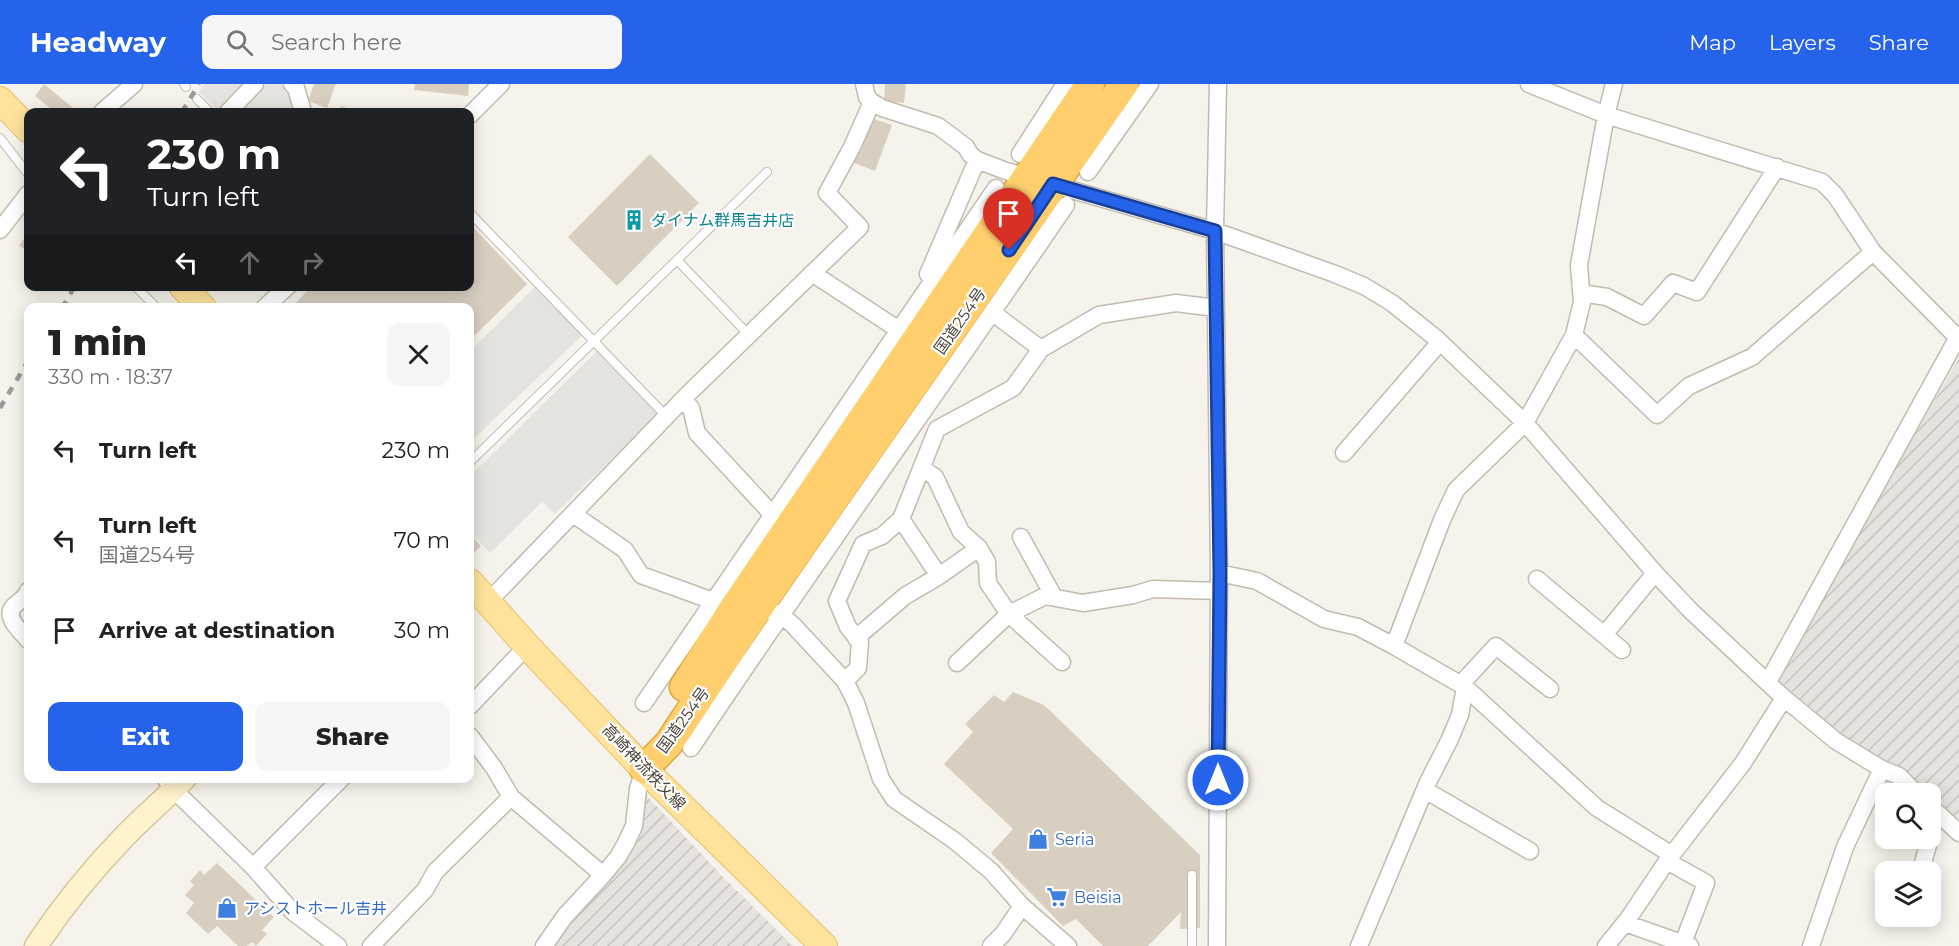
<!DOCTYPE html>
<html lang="en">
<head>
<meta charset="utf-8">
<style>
  :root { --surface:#fff; --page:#f6f6f6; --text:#222; --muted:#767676; --accent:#2563eb }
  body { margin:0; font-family:Montserrat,"Noto Sans JP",sans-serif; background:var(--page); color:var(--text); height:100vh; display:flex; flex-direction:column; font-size:22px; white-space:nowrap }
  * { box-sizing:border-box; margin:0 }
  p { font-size:20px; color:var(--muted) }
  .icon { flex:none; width:33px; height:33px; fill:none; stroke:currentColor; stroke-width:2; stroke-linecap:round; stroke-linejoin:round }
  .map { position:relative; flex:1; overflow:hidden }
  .panel { position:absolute; left:24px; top:219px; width:450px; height:480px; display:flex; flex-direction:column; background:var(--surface); border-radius:12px; box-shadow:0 3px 15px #0003 }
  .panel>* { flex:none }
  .top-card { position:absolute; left:24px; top:24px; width:450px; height:183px; border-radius:12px; box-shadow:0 3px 15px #0003; background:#202124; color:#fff; overflow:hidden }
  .controls { position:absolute; left:1875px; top:699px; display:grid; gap:12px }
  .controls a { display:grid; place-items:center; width:66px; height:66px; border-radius:12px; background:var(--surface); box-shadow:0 3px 15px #0003; font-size:30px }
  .pin { position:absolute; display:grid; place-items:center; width:51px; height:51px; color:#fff; margin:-62px -26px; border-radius:50% 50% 50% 0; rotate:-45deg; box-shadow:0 0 6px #0007 }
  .pin .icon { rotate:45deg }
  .me { position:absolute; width:66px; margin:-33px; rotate:0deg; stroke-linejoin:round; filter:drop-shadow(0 0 4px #0008) }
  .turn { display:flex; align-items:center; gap:21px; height:126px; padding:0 24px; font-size:27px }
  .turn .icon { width:78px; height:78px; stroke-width:2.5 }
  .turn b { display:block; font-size:42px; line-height:51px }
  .lanes { display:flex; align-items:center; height:57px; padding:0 24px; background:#0003; justify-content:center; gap:30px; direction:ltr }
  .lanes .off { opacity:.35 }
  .round { display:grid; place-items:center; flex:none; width:63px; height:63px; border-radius:12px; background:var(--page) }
  .summary { display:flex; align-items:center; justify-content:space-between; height:102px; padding:0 24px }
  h1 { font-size:36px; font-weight:800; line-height:45px }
  .button { display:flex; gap:12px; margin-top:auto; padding:12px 24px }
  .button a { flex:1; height:69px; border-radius:12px; background:var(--accent); color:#fff; font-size:24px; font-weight:800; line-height:69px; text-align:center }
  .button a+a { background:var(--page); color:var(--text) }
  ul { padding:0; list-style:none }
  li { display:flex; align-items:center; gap:18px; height:90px; padding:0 24px }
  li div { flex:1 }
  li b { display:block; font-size:22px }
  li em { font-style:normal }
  header { display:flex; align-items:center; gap:36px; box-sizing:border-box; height:84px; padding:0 30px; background:var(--accent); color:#fff }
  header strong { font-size:28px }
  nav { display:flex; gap:33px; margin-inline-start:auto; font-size:21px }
  .search { width:420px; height:54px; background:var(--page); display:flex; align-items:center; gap:15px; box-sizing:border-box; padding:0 21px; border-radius:12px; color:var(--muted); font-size:22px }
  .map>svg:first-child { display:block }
</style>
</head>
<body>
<header>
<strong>Headway</strong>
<div class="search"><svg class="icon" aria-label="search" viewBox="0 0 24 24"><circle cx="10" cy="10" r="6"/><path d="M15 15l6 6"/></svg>Search here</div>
<nav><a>Map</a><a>Layers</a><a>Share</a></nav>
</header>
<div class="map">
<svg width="1959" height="862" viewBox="0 0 1959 862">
  <defs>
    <pattern id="industrial-furrows" width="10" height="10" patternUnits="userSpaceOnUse" patternTransform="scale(1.5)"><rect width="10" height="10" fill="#e6e2dd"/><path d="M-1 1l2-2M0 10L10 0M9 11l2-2" fill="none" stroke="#c7c3be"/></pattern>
  </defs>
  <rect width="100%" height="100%" fill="#f6f3ec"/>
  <path fill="url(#industrial-furrows)" d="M1959 274V740L1931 713 1930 710 1927 709 1903 687 1842 654 1774 594Z
    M645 710 725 795 793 862H554L576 831Z"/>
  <path fill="#e5e3e0" d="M204 0H244L218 26 199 8Z
    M263 0H281L291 9 296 28H236Z
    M541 197 588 246 470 358V267Z
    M603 261 664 324 555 430 542 418 490 469 470 448V392Z"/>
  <path fill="#d8cfc1" d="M44 0 78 28H55L35 12Z
    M314 0H336L327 24 308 17Z
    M415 0H469L468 12 414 6Z
    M885 0H906L904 19 884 17Z
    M341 22 360 28H338Z
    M868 33 892 41 875 87 852 78Z
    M650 70 699 119 617 202 568 153Z
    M470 140 527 200 470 256V224H291L312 202H470Z
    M28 150V168L19 161Z
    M470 450 481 462 470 473Z
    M1013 608 1044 621 1200 771V844L1180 845 1181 828 1148 862H1103L1076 835 1063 842 991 769 1013 745 944 680 973 648 965 640 994 611 1004 618Z
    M217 779 274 833 262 846 267 850 256 862 252 858 247 862H238L217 842 208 850 186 829 194 819 185 811 194 801 190 797 200 786 204 791Z"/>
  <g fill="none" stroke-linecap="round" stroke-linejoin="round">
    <g stroke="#c2bbae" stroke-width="10">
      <path id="lane" d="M184 0 186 3
        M197 15 210 28
        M0 54 28 90
        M470 129 667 333
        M677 176 749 251
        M135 202 157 224
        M470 378 767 88
        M1192 862V791"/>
    </g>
    <g stroke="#c2bbae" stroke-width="19">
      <path id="street" d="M292 0 296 4 303 28
        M864 0 867 13 872 18 882 24 938 42 966 63 970 70 977 76 1006 87 1215 147 1335 190 1364 202 1392 219 1437 255 1525 339 1655 489 1691 527 1784 614 1836 657 1882 685 1899 692 1917 710
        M1529 0 1606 31 1822 98 1835 111 1873 168 1957 253
        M102 28 134 0
        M228 28 255 0
        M470 31 501 0
        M1020 70 1065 0
        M1088 88 1150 0
        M0 146 28 110
        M812 189 899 246
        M936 195 928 190 977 76
        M1581 209 1607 213 1644 232 1673 199 1697 208 1777 83
        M264 224 288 202
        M993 229 1041 265
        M1574 251 1657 331 1689 302 1752 273 1873 168
        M683 316 691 324 697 349 772 430
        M1344 369 1440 258
        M922 384 935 393 961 448 979 464 987 478 988 499 1009 530 1062 578
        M573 430 625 466 641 491 713 517
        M901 435 939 492
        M1021 453 1054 513
        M1219 489 1257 497 1324 535 1358 543 1394 562 1465 603 1597 724 1672 771
        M1537 495 1622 566
        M28 507C25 515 20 516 14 522 3 533 21 547 28 556
        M488 518 687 311 860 143 827 109 852 63 872 18
        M770 527 780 530 793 541 845 597 856 619 881 695 894 715 955 757 991 787 1022 822 1068 862
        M1604 551 1655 489
        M856 554 905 512 939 492 979 464
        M1394 562 1442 436 1456 406 1525 339 1574 251 1582 218 1579 181 1606 31 1614 0
        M957 579 1009 530 1045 512 1083 519 1133 511 1153 505 1219 507
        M845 597 858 584 860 558 848 543 837 517 863 460 882 452 901 435 937 345 1013 304 1041 265 1099 231 1176 219 1216 224
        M1768 598 1959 251
        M1461 600 1496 562 1550 605
        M644 619 996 104
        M470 622 527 562
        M470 652 494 684 511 713 603 791
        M691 664C813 481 942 303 1066 121
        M165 694 174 706 253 783 293 828 338 862
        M1425 706 1530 767
        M1930 722 1959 749
        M1667 777 1706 799 1683 859
        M1923 779 1930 754
        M253 783 342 694
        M1625 839 1690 862
        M371 862 425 806 435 788 511 713
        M544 862 565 832 603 791 618 773 626 759 634 742 638 705 644 685
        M991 862 1003 850 1022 822
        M1217 862 1219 489 1215 147 1218 0
        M1359 862 1428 698 1449 657 1460 631 1465 603
        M1606 862 1628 835 1667 777 1743 679 1784 614
        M1811 862 1845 763 1882 685"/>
    </g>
    <g stroke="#d6c79b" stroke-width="25">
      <path id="secondary" d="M36 862C62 823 91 787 124 753 143 733 165 715 185 694"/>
    </g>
    <g stroke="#e6c16a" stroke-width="28">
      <path id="primary" d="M0 16 28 45
        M182 202 203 224
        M470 498 527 562 644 685 824 862"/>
    </g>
    <g stroke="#e0a43c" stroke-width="31">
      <path id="highway" d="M684 603 735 522 1090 0
        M644 685 669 659 759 523 1124 0"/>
    </g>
    <use href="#lane" stroke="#fff" stroke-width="8"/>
    <use href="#street" stroke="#fff" stroke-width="16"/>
    <use href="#secondary" stroke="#fff3cd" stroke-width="22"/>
    <use href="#primary" stroke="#ffe39c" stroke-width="26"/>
    <use href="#highway" stroke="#ffcf6e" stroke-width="28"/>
    <path stroke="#9a9a9a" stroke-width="4.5" stroke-dasharray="8 8" stroke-linecap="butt" d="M182 28 199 0
      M62 224 75 202
      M0 324 28 277"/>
  </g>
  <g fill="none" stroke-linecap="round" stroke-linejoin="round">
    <g stroke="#184099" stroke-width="15">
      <path id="route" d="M1009 166 1053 100 1215 147 1220 489 1218 696"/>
    </g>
    <use href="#route" stroke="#2563eb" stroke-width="10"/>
  </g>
  <defs>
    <g id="building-bare" transform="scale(1.62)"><path d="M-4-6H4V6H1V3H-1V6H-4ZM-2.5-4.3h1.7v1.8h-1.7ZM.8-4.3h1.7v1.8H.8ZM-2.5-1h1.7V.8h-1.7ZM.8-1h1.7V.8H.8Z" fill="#0f9aa8" stroke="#fff" stroke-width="2.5" paint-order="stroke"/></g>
    <g id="shop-bare" transform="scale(1.62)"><path d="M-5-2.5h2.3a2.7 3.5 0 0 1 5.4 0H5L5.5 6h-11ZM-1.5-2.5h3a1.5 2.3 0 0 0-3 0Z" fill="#3f7fe0" stroke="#fff" stroke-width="2.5" paint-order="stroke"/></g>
    <g id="supermarket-bare" transform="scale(1.62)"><path d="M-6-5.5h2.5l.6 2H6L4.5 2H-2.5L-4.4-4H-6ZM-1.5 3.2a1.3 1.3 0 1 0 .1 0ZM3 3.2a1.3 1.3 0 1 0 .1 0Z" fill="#3f7fe0" stroke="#fff" stroke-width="2.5" paint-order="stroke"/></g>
  </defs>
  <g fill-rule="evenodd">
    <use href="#building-bare" x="634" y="136"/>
    <use href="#shop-bare" x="1038" y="755"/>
    <use href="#supermarket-bare" x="1057" y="813"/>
    <use href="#shop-bare" x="227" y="824"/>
  </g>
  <g text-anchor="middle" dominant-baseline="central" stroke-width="4.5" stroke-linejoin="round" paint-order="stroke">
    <g font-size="16" fill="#0d838f" stroke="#fff" text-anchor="start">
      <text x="651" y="136">ダイナム群馬吉井店</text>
    </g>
    <g font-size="16" fill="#4b4439" stroke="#fff">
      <text transform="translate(960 237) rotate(-55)">国道254号</text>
      <text transform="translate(683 636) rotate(-54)">国道254号</text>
      <text transform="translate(644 683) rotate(46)">高崎神流秩父線</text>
    </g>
    <g font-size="16" fill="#366cbe" stroke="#fff" text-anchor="start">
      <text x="1055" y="755">Seria</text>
      <text x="1074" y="813">Beisia</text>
      <text x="244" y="824">アシストホール吉井</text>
    </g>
  </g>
</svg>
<div class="controls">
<a><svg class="icon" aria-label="search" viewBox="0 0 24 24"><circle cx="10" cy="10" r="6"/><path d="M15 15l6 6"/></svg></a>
<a><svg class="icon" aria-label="layers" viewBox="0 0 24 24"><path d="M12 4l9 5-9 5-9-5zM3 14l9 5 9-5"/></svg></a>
</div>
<div class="pin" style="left:1009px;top:166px;background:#d93025"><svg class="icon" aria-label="arrive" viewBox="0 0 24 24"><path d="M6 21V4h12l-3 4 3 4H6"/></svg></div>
<svg class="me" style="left:1218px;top:696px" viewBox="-20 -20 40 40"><circle r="17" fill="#2563eb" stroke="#fff" stroke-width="3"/><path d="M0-11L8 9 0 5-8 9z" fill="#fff"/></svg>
<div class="top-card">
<div class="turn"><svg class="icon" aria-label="left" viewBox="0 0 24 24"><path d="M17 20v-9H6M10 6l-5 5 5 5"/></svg><div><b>230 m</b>Turn left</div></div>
<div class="lanes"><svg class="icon" aria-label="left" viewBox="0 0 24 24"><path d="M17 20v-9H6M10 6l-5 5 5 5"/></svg><svg class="icon off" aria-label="ahead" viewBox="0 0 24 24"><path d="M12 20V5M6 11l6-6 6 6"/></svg><svg class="icon off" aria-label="right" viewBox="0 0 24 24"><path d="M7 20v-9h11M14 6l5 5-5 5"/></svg></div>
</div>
<section class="panel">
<div class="summary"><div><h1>1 min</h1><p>330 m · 18:37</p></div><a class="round"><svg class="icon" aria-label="close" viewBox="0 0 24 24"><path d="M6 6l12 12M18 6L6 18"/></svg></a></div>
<ul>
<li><svg class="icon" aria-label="left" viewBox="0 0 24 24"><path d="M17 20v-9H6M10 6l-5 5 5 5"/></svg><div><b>Turn left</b></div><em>230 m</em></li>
<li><svg class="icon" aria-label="left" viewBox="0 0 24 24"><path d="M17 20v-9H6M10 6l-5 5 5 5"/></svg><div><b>Turn left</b><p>国道254号</p></div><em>70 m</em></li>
<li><svg class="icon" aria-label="arrive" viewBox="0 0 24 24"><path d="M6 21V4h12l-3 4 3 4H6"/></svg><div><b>Arrive at destination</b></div><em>30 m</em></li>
</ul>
<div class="button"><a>Exit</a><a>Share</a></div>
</section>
</div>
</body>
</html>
